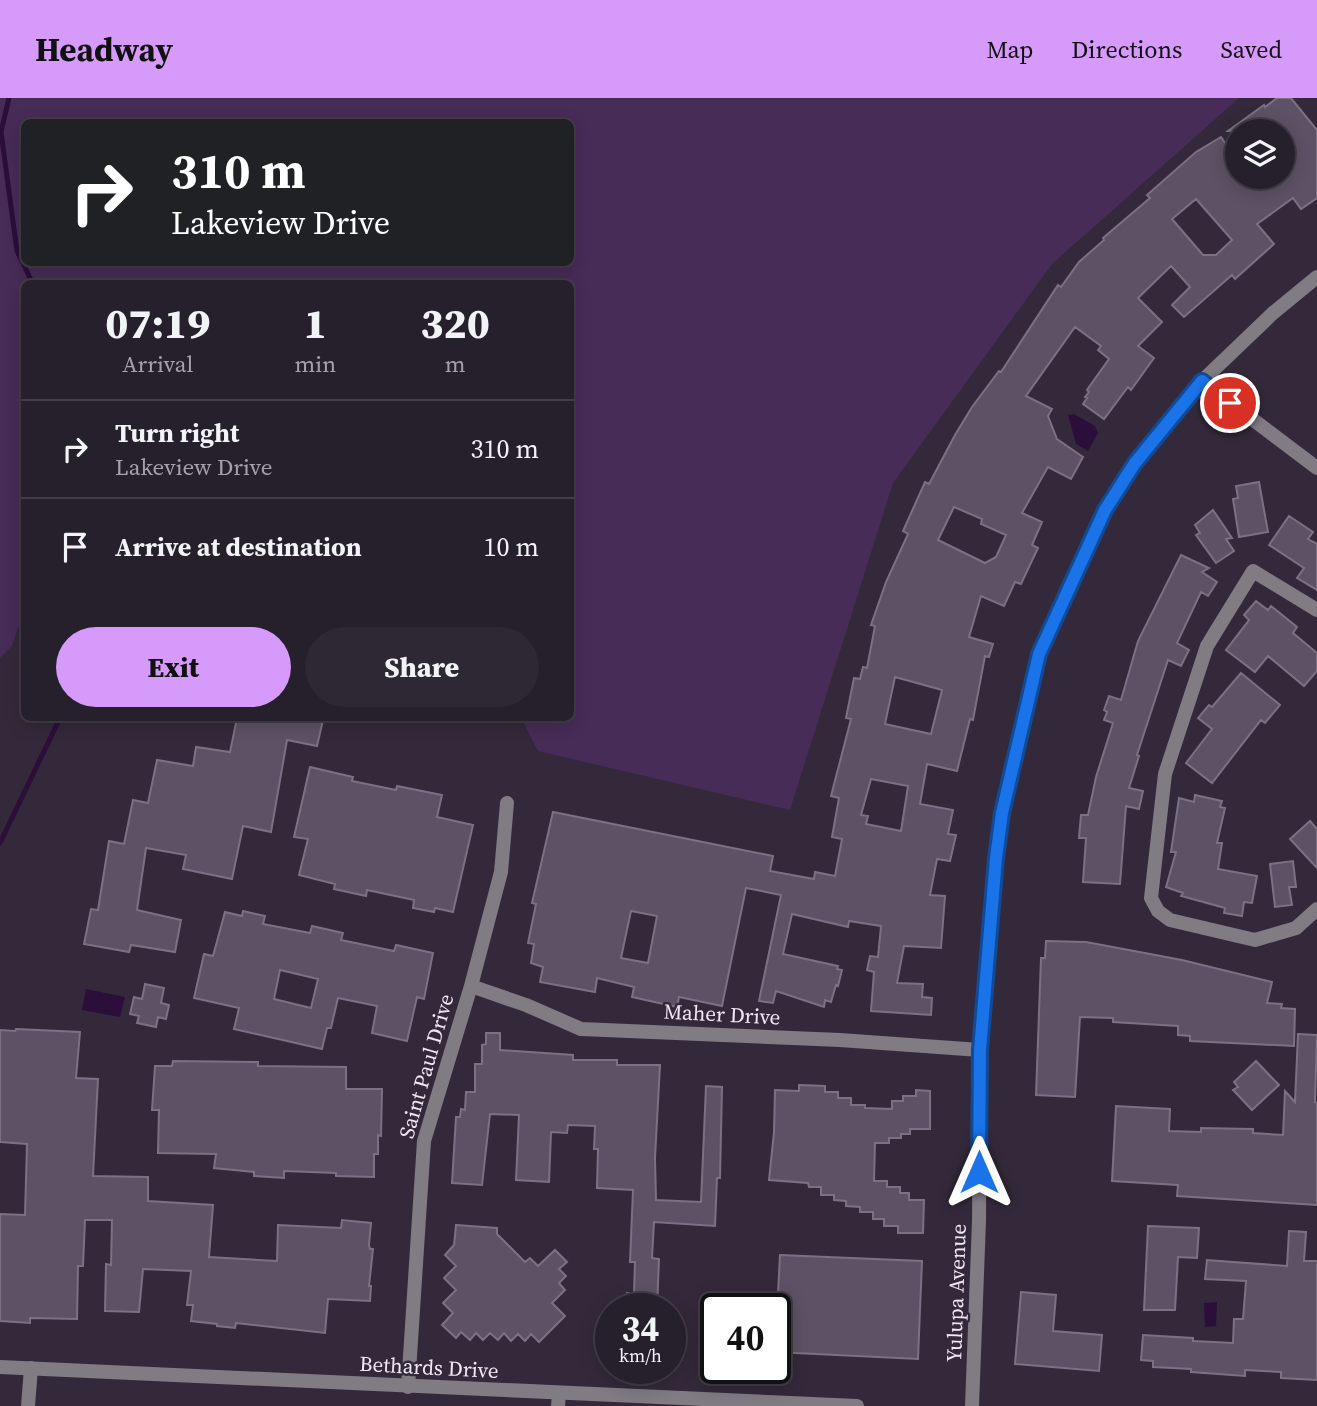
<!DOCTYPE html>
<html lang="en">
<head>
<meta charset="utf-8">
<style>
  :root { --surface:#261f2c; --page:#2e2734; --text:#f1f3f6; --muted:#a4a2a9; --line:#423d48; --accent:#d69bfa }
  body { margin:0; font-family:"Source Serif 4",serif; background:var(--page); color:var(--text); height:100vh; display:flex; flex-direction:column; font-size:26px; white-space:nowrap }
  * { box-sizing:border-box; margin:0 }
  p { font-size:23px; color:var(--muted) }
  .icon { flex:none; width:38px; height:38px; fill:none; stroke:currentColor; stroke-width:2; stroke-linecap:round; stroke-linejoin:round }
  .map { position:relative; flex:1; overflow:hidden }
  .side { position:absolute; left:21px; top:182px; width:553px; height:441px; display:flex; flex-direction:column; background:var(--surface); border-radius:10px; box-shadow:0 4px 18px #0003,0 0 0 2px var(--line) }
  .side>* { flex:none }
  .guide { position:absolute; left:21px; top:21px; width:553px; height:147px; border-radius:10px; box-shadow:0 4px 18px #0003,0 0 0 2px var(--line); background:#202124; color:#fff; overflow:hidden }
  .fabs { position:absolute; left:1225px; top:21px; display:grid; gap:14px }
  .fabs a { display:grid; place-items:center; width:70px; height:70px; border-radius:50%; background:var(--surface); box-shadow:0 4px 18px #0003,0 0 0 2px var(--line); font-size:35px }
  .speed { position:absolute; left:595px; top:1195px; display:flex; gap:14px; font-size:35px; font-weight:700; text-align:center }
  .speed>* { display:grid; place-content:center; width:91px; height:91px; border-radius:50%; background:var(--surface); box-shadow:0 4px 18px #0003,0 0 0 2px var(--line); line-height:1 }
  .speed small { font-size:18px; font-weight:400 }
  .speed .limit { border:4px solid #111; border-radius:10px; background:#fff; color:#111 }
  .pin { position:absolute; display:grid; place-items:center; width:60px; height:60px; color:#fff; margin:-30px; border:4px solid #fff; border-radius:50%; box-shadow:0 2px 7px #0007 }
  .me { position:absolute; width:77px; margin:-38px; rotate:0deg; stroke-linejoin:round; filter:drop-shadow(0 0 5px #0008) }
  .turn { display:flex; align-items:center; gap:24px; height:147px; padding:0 35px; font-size:32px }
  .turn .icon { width:91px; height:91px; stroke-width:2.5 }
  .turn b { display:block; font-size:49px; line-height:60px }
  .eta { display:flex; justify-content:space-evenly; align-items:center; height:119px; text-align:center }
  .eta b { font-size:42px; font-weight:800; line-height:49px }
  .cta { display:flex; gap:14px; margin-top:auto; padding:14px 35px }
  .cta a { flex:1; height:80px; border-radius:42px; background:var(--accent); color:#111; font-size:28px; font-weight:800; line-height:80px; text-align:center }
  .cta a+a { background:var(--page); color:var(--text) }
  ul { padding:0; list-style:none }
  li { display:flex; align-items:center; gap:21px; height:98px; padding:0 35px; border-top:2px solid var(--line) }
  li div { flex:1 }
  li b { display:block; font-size:26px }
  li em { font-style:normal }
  header { display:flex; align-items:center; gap:42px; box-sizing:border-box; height:98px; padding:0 35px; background:var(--accent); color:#111 }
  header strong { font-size:33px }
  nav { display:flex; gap:38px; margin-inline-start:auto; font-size:24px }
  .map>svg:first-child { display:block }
</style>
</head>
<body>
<header>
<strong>Headway</strong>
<nav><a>Map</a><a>Directions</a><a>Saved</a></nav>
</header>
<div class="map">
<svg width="1317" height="1308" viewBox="0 0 1317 1308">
  <rect width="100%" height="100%" fill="#33293a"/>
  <path fill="#472c57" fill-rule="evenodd" d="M0 0H1239L1052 166 893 385 790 712 538 653 521 620H570V186H24V512L12 548 0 560ZM24 24H570V164H24Z"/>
  <path fill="#2b0f3a" d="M1074 316 1095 328 1098 335 1088 353 1076 346 1068 317Z
    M86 891 125 899 120 919 82 912Z
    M1217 1204 1216 1228 1205 1229 1204 1205Z"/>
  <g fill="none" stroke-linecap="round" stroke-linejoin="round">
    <path stroke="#2b0f3a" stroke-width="5" d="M9 0 1 34 17 153 33 186
      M0 745 60 620"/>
  </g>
  <path fill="#5d5265" stroke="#7c7083" stroke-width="2" fill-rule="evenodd" d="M1277 0H1291L1317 32V100L1301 111 1293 100 1257 126 1274 146 1235 181 1232 177 1184 219 1172 207 1190 189 1171 168 1138 200 1162 224 1138 248 1154 260 1131 292 1128 289 1104 321 1083 306 1087 300 1085 299 1089 294 1087 292 1109 261 1098 252 1101 248 1075 229 1026 298 1052 311 1048 318 1057 341 1083 359 1071 381 1048 369 1022 415 1042 424 1032 447 1038 450 1021 486 1015 484 1004 508 981 498 969 539 993 546 989 559 985 558 973 622 970 621 957 673 927 666 920 706 953 712 948 736 956 737 950 763 937 761 930 797 945 798 941 850 904 848 897 885 923 886 922 899 932 900 931 917 871 913 874 874 867 872 870 858 878 859 881 828 849 823 848 829 792 816 783 856 838 868 837 871 842 872 838 888 836 887 831 904 825 902 824 909 776 893 773 905 759 903 781 797 746 790 722 908 679 899 677 909 632 899 634 889 597 880 595 894 540 884 543 869 531 865 534 846 528 845 536 806 532 805 553 714 773 758 770 773 814 781 815 774 835 778 842 741 832 739 839 700 831 698 851 621 846 620 854 580 860 581 863 569 867 570 875 528 871 527 886 484 908 436 903 433 925 384 929 386 955 337 972 309 999 273 1001 274 1058 187 1061 189 1079 164 1104 142 1103 140 1150 100 1147 97 1196 54 1221 39 1237 62V79H1283V33H1228L1264 7 1265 9ZM1196 101 1232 142 1216 157H1203L1172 121ZM954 409 982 421 981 426 1006 437 996 459 985 465 938 442ZM895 579 942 592 931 636 885 626ZM871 681 908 688 901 733 866 726 868 718 861 717ZM631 813 657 818 648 865 621 860Z
    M1259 384 1268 434 1239 439 1233 401 1238 400 1236 388Z
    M1213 412 1232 440 1226 441 1234 453 1216 465 1196 437 1200 435 1195 427Z
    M1289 418 1313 434 1308 441 1317 446V492L1297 480 1304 470 1269 447Z
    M1181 457 1209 470 1202 474 1217 484 1208 498 1201 494 1177 545 1189 552 1181 568 1168 562 1137 657 1139 658 1129 690 1143 693 1139 711 1126 708 1120 786 1083 784 1086 740H1079L1081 717H1088L1096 679 1113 625 1104 622 1107 614 1104 612 1109 598 1121 602 1138 543Z
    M1256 503 1268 512 1271 508 1297 529 1293 535 1317 555V573L1304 588 1268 558 1255 574 1226 552 1249 522 1244 517Z
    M1241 575 1280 607 1265 625 1261 622 1212 685 1186 665 1212 631 1198 620 1209 607 1212 609Z
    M237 620H312L323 622 317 648 287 642 271 734 243 728 232 781 183 771 186 757 146 750 137 812 181 822 175 854 131 847 129 854 84 846 91 811 98 812 109 743 124 746 133 702 148 705 157 662 193 668 196 649 230 654Z
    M310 669 353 679 352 683 396 692 397 688 442 697 437 719 473 727 453 814 435 810 434 814 413 810 414 802 367 792 366 798 334 791 335 786 299 777 308 741 294 739Z
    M1195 697 1222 703 1220 709 1225 710 1217 745H1222L1218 771 1257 778 1252 805 1244 804 1242 818 1224 815 1225 810 1181 798 1183 795 1166 789 1176 754H1171L1179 700 1194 704Z
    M1310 723 1317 731V770L1290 741Z
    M1293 763 1296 789H1289L1292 807 1275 809 1270 766Z
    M243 813 265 818 263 826 310 835 312 828 343 835 341 842 394 853 396 847 433 855 424 901 417 899 407 943 372 935 377 908 338 900 331 930H327L322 951 234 931 239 910 194 900 204 856 213 858 225 814 242 818ZM280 872 318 881 311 910 274 901Z
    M1046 843 1086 844 1182 862 1272 884 1267 905 1282 906 1281 910 1295 911 1294 948 1190 943V938L1178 937V928L1113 924V920L1080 919 1075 999 1036 997 1041 860H1045Z
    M145 886 164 890 161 905 169 907 166 921 158 919 156 929 137 925 139 918 130 916 134 899 142 901Z
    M16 931 80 934 76 980 98 981 93 1078 148 1079V1103L213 1107 209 1159 277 1163 278 1127 341 1130 342 1122 371 1125 369 1147 370 1151H373L369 1188H371L370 1203 328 1201 325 1235 236 1225 235 1230 217 1228V1226L191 1223 193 1207H187L191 1173 143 1171 139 1214 105 1213 106 1166 111 1167 112 1122H85L83 1168H78L77 1221 30 1220V1225L0 1223V1116L25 1117 27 1046 0 1044V932L15 933Z
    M486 935H500V952L573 957V962H617V967H660L655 1060 656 1102 701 1104 706 988 722 989 720 1080H717L715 1128 654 1124 652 1160 659 1161 657 1211H627V1195L634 1196 635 1164H630L633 1092 597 1090 598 1051H594L595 1028 568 1027 567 1035 551 1034 549 1084 516 1082 519 1017 490 1016 482 1087 452 1085 456 1019H460L461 1011 465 1012 466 994H475V966H482V947L486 946Z
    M1298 936 1317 937 1315 1004 1317 1005V1107L1177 1098 1178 1087 1112 1083 1116 1008 1170 1011 1169 1033 1201 1034V1030L1253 1031V1035L1283 1037 1285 993 1295 1004Z
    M173 963 258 964V968L346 969V991H382L381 1038 378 1037V1056H374V1079L336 1078V1075L284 1073V1080L254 1078V1074L214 1070 216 1056 158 1055 159 1012H152L155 968H172Z
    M1256 963 1279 987 1252 1012 1233 992 1238 989 1234 984Z
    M799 987 825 988V994H838V1000H851V1007H865V1010L892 1011V1003H903V998H916V992L930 993V1031H910V1036H901V1040H889V1045H875L874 1083H887V1089H900V1095H909V1102H924L923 1135H898V1128H884V1121H873V1114H860V1109L846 1108V1103L834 1102V1097H821V1089H809L808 1085 769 1082 774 1034 775 992 799 993Z
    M456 1127 497 1130V1136L525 1164 530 1160 538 1168 555 1152 567 1164 559 1171 566 1178 559 1185 565 1192 552 1205 565 1218 539 1244 531 1236 525 1243 518 1236 511 1243 504 1235 498 1242 490 1235 483 1242 476 1235 470 1242 461 1234 456 1240 442 1227 453 1215 443 1205 456 1192 444 1180 456 1168 445 1157 454 1147Z
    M1148 1128 1199 1130 1197 1160 1178 1159 1175 1212H1144Z
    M1289 1133 1306 1134 1304 1163H1317V1282L1281 1280V1274L1245 1272V1278L1191 1274V1271L1153 1269V1263L1141 1262 1143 1237 1193 1240V1243L1233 1245 1234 1221H1243L1246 1183 1205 1181 1207 1162 1287 1168Z
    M780 1157 922 1163 918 1261 775 1254Z
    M1021 1194 1056 1197 1053 1233 1102 1237 1099 1273 1015 1266Z"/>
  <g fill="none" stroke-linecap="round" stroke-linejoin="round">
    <path stroke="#817b84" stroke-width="14" d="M1202 283 1317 370
      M1317 512 1253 473 1207 548 1165 676 1151 800 1158 813 1170 822 1255 842 1296 830 1317 811
      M471 888 526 907 581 931 840 942 980 952
      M408 1289 424 1043 471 888 501 774 507 705
      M28 1308 31 1270
      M558 1308 559 1296"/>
    <path stroke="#817b84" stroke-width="14" d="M0 1269 857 1308
      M972 1308 979 1123 980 952 996 760 1002 715 1039 556 1105 412 1135 365 1202 283 1273 215 1317 179"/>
  </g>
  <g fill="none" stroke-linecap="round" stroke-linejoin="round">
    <g stroke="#114b97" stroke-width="18">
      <path id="route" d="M979 1074 980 952 996 760 1002 715 1039 556 1105 412 1135 365 1202 283 1230 305"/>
    </g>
    <use href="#route" stroke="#1a73e8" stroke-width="12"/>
  </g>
  <g text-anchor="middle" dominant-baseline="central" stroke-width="5" stroke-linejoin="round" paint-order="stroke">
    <g font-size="21" fill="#efe8f4" stroke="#33293a">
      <text transform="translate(722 916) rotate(3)">Maher Drive</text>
      <text transform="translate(426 968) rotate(-74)">Saint Paul Drive</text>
      <text transform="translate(956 1195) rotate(-88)">Yulupa Avenue</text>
      <text transform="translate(429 1269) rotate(3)">Bethards Drive</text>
    </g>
  </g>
</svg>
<div class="fabs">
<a><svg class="icon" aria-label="layers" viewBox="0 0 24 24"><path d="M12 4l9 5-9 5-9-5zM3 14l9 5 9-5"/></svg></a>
</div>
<div class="speed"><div>34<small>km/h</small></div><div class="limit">40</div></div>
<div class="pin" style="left:1230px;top:305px;background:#d93025"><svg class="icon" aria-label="arrive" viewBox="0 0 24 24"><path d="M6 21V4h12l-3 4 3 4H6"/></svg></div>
<svg class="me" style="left:979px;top:1074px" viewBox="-20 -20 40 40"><path d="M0-17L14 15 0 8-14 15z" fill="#1a73e8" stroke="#fff" stroke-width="4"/></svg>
<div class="guide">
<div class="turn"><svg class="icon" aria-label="right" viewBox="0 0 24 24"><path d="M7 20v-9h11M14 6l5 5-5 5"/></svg><div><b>310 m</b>Lakeview Drive</div></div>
</div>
<section class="side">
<div class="eta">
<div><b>07:19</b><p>Arrival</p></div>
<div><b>1</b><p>min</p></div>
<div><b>320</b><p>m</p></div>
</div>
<ul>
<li><svg class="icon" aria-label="right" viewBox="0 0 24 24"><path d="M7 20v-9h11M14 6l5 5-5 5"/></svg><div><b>Turn right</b><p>Lakeview Drive</p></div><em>310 m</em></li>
<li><svg class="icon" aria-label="arrive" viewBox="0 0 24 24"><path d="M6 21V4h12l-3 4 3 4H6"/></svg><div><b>Arrive at destination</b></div><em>10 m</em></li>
</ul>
<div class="cta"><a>Exit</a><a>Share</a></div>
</section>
</div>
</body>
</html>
